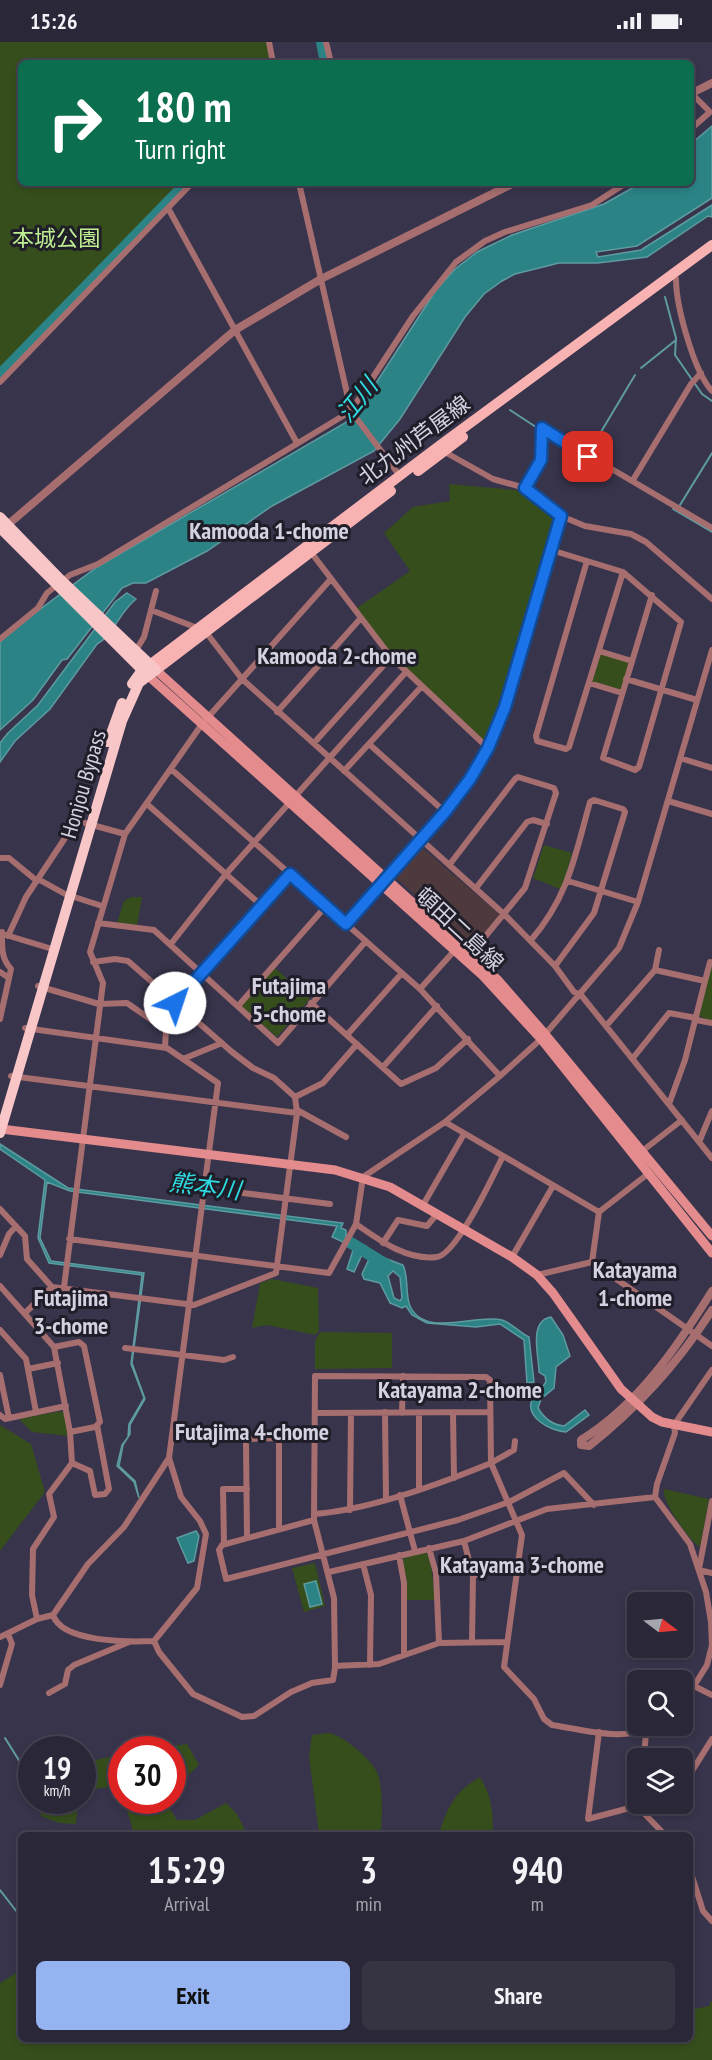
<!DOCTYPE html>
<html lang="en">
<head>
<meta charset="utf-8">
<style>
  :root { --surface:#2a2738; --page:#363343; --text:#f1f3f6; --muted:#a5a5ae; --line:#464453; --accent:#95b2f1 }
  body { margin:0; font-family:"PT Sans Narrow","Noto Sans JP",sans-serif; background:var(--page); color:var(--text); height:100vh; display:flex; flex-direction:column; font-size:22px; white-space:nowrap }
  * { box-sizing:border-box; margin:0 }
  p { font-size:20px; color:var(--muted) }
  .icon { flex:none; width:33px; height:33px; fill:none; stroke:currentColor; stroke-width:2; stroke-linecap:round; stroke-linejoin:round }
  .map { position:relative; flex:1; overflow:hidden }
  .panel { position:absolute; left:18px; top:1790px; width:675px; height:210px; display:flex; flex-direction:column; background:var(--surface); border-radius:9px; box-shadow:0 3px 9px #0003,0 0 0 2px var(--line) }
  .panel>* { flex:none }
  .banner { position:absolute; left:18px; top:18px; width:676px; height:126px; border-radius:9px; box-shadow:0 3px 9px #0003,0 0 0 2px var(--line); background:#0b6e4f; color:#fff; overflow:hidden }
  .needle { width:39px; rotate:106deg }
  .buttons { position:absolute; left:627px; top:1550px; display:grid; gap:12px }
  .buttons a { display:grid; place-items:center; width:66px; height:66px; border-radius:9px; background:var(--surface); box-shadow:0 3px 9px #0003,0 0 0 2px var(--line); font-size:30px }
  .speed { position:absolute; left:18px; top:1694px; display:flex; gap:12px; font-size:30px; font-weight:700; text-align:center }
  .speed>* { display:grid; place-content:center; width:78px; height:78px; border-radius:50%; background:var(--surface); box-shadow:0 3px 9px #0003,0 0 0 2px var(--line); line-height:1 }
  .speed small { font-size:15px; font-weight:400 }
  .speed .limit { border:9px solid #d22; background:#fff; color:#111 }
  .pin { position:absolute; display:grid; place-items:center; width:51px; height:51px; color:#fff; margin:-26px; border-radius:12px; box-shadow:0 3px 9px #0006 }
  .me { position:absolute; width:66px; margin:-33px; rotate:41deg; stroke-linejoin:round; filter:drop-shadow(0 0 4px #0008) }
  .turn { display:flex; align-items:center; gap:21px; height:126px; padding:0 18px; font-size:27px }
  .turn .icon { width:78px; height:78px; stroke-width:2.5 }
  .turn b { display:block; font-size:42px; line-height:51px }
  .eta { display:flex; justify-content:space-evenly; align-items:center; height:102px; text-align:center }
  .eta b { font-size:36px; font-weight:700; line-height:42px }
  .button { display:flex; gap:12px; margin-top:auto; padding:12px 18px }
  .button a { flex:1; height:69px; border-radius:9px; background:var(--accent); color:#111; font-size:24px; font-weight:700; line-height:69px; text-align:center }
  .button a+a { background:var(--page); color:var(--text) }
  .status { display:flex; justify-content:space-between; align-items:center; height:42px; padding:0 30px; background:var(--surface); direction:ltr }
  .status svg { height:16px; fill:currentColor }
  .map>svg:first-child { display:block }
</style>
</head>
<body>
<div class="status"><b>15:26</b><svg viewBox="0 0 49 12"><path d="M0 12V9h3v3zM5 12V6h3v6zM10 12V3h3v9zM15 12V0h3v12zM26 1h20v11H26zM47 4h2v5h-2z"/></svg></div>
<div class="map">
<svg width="712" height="2018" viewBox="0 0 712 2018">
  <rect width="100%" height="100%" fill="#38344b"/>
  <path fill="#4e393c" d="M420 804 499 872 475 904H472L395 835Z"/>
  <path fill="#364e1c" d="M0 0H267L271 21H21V141H185L0 333Z
    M449 442 516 448 554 477 555 480 499 667 485 700 392 613 357 566 410 529 384 491 413 465 450 459Z
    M600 612 629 620 621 649 592 640Z
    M544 803 572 811 562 848 533 836Z
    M131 855H142L137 883 117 881 124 859Z
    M712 920V979L699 974Z
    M275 926 310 957 277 995 241 964Z
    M272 1237 318 1246 319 1288 316 1293 267 1283 252 1286 260 1241Z
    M320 1290 392 1291V1326L315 1327V1299Z
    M61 1369 64 1371 68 1394 32 1390 19 1377Z
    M0 1383 31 1402 45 1450 0 1509Z
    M664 1447 709 1457 700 1505C691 1501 661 1459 664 1447Z
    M425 1510 430 1513 435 1558H407V1539L402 1519 404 1516Z
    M315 1521 325 1564 304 1570 292 1526Z
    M329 1691C343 1693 377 1721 379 1736 383 1753 382 1775 381 1792H319L309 1714 312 1693Z
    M187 1702 199 1723 173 1747 172 1707H145Z
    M121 1712V1755L112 1745 99 1746 83 1753V1721Z
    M480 1735C492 1755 493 1770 493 1792H439C447 1766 455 1749 480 1735Z
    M38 1758H78L76 1782 59 1781 41 1774Z
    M124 1758H168L166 1761 177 1778H195L226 1761 237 1772 247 1792H134Z
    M21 1928V1996H690V1968L709 1964 712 1958V2018H0V1941Z"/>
  <path fill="#2c8385" stroke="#5e9ba1" stroke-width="1.5" fill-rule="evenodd" d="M712 84V156L637 204 596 210 598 215 641 208 712 163V175L708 174 647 215 598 221H559L515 232 502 239 484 252 465 275 400 377 374 409 272 464 207 509 146 541H133L122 546 67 617 62 618 33 658 0 688V600L12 588 97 525 345 381 360 366 436 248 455 227 477 210 512 193 604 162 641 141H692V101Z
    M127 551 136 557C118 572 113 594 97 602L50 667 15 699 0 720V701L8 691 38 663 115 560Z
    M0 1102 68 1146 343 1181 341 1186 346 1188V1195L366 1204 354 1230 347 1227 354 1205 332 1195 337 1184 70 1149 47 1140 40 1196 51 1219 144 1231 132 1321 145 1357 130 1383V1392L123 1403 119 1424 135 1439 139 1456 134 1440 117 1424 122 1403 128 1395 129 1382 144 1356 131 1322 142 1233 49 1221 38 1196 45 1138 0 1107Z
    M374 1212 403 1223C409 1236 405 1252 410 1264 425 1297 478 1271 502 1278 512 1281 520 1291 529 1295L534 1340 527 1341 524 1298 500 1282 476 1285 427 1281 412 1273 406 1264 402 1266 390 1261 380 1241 364 1237 362 1232 371 1213ZM393 1229 400 1235 402 1256 400 1259 394 1256 388 1234Z
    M551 1275 563 1293 570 1314 556 1325 554 1346 541 1357 538 1366C544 1376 552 1383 564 1384L585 1368 589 1373 566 1390C550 1389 521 1374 534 1353 538 1347 544 1346 546 1339L545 1334 539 1330C539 1314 528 1279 551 1275Z
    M196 1489 199 1494 194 1519 188 1521 177 1496Z
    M316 1539 322 1562 310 1565 304 1542Z"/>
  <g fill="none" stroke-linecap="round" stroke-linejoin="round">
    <path stroke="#5e9ba1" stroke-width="2" d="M665 255 676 296 675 313 702 352 712 359
      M641 326 676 298
      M510 368 574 410 608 428
      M589 410 635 333
      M680 463 712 411
      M673 467 712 490
      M5 1696 20 1720
      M0 1848 17 1870"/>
    <path stroke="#2c8385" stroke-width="12" d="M322 0 326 21
      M0 333 187 141
      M351 1201 385 1222"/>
    <path stroke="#a76e6f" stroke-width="6" d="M269 0 273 21
      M326 0 331 21
      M692 52 710 70 692 86
      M299 141 351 369 400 434
      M168 166 297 401
      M676 237C676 264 694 330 712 349
      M0 340 192 141
      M443 409 493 437 525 446 561 474 585 484 631 492 646 500 712 557
      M633 438 691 342 701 331
      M525 446 541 418 542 386 712 486
      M551 508 623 530 681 580 639 725 635 728 603 716 652 553
      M310 509 391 615 314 701
      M587 519 536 694 537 699 566 707 569 705 623 530
      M151 568 205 589 242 637 505 873 555 924 574 950 581 953 712 1116
      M0 597 38 566 47 551 70 533 98 522 351 369 413 274 456 220 485 199 505 190 592 163 626 141
      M599 609 632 619
      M135 610 144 595 156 549
      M391 615 488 706
      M626 637 697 658
      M589 641 622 651
      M277 670 360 577
      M369 702 445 770
      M680 716 712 726
      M171 727 420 947 500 1034
      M344 729 422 644
      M668 759 712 772
      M147 762 262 864
      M85 781 125 792
      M0 816H9L37 839
      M450 822 515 737 518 735 554 746 556 751 525 846 471 912
      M38 837 65 852 102 864
      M568 839 638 860
      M476 846 527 780 533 778 547 782
      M98 881 154 888 278 1001 366 899
      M346 882 445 770 470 737 488 706 505 665 561 474
      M6 893 49 906
      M8 894 26 855 67 793
      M531 898C569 854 575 813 590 760L594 758 623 767 625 770 594 871 555 924
      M170 903 226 832 406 630
      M655 928 659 908
      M0 930 9 936
      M705 939 710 920
      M38 944 99 962 127 961 166 988 165 1005
      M420 947 455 908
      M175 961 290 832
      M311 961 401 1042 436 1026 468 997
      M238 964 326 864
      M0 977 11 927C1 916 2 905 2 890
      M696 978 712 981
      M606 984 655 928 705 939 685 1018 669 1062
      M347 993 402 931
      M633 1016 669 971 696 976
      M183 1017 222 1001
      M383 1025 437 964
      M11 1034 297 1071
      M295 1055 323 1041 357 1002
      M297 1068 346 1095
      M445 1080 599 1170
      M699 1100 712 1069
      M641 1110 682 1078
      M243 1151 330 1162
      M423 1163 464 1092
      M0 1167 25 1194 27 1217 52 1245 194 1263 276 1231 297 1071 295 1055 274 1036 253 1026 232 1010 128 919 115 917 93 920
      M356 1182C379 1198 407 1219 437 1215 457 1212 493 1134 503 1114
      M69 1197 329 1231 356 1182 363 1135 445 1080 500 1034 541 997 619 906 638 860 712 608
      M383 1201 398 1178 427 1184 437 1172
      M0 1213 9 1192 16 1184
      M512 1215 553 1144
      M592 1220 599 1170 649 1131
      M537 1233 592 1220 712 1304
      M0 1244 54 1305 70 1390 72 1421 49 1452 54 1475 33 1507 32 1553 37 1577
      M64 1245 103 941 90 910 125 792 202 682 330 538
      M25 1271 52 1245
      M0 1288 26 1317 36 1370
      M54 1305 79 1300 84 1304 100 1380 95 1385 70 1390
      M125 1306 224 1318 233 1315
      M28 1327 58 1321
      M0 1333 9 1376
      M385 1370 386 1456
      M315 1371 490 1370
      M402 1371 403 1334
      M419 1371V1447
      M453 1371 454 1436
      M0 1373 5 1377 66 1364
      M279 1396V1486
      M72 1421 90 1429 95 1453 105 1452 109 1447 97 1383
      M491 1421 514 1408 515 1399
      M400 1453 415 1509
      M350 1468 351 1371
      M314 1472C368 1468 440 1442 491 1421
      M314 1478 222 1503 219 1508 226 1537 458 1478 509 1460 564 1431 594 1463
      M247 1495 246 1400 249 1397 313 1395
      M464 1499 473 1534 472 1599
      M224 1502 223 1447H247
      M429 1506 436 1531 439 1601
      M399 1513 404 1541V1613
      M363 1522 371 1553 370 1623
      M699 1527 712 1459
      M699 1528 712 1531
      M329 1530 464 1499 547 1467 655 1455
      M473 1534 518 1520
      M53 1573C62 1601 130 1600 154 1599L197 1546 206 1492 200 1479 181 1455 169 1416
      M0 1595 37 1577 53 1573 88 1522 124 1485 169 1416 218 1041 167 1006 25 986
      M154 1599 159 1610 193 1652 242 1675 254 1674 291 1650 312 1641 333 1638 335 1626 334 1556 314 1478 315 1334 486 1335 490 1338 491 1421 522 1493 504 1625 534 1657 544 1677 552 1683C585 1688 626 1701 657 1683
      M335 1624 379 1622 439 1601 506 1600
      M0 1643 12 1602 8 1592
      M696 1645 712 1653
      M49 1651 65 1642 68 1628 74 1623 129 1600
      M682 1663 707 1623 712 1603 711 1580 706 1550 690 1502 655 1455 657 1442 675 1391 674 1383 712 1328
      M599 1690 588 1777 637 1764
      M644 1716 646 1690
      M682 1745 712 1697
      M637 1764 664 1792
      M690 1828 703 1869 712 1879"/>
    <path stroke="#a76e6f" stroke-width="8" d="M692 51 712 41
      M4 486 235 288 321 237 514 141
      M712 1249C677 1305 638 1363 581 1398V1403L589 1404C637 1366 679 1320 712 1268"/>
    <path stroke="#e48b8d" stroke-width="9" d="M156 628 497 937 545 992 712 1194
      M145 631 483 934 541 997 712 1211
      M1 1087 335 1128 390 1145 512 1215 537 1233 553 1251 621 1347 652 1375 662 1380 712 1390"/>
    <path stroke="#f8b2b2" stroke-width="10" d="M418 429 463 395
      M143 628 439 404 712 203
      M156 628 391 449"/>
    <path stroke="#f8c6c6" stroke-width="10" d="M0 475 62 539 156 628 139 641 122 679 0 1091
      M0 486 142 628 132 642
      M108 700 122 661"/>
  </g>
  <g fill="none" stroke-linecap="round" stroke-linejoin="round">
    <g stroke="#114b97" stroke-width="15">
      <path id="route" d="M175 961 290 832 346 882 445 770 470 737 488 706 505 665 561 474 525 446 541 418 542 386 588 415"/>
    </g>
    <use href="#route" stroke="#1a73e8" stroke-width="10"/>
  </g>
  <g text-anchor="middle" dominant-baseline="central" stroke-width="6" stroke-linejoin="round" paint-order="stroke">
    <g font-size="22" fill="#beee91" stroke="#1f1e28">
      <text x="56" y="196">本城公園</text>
    </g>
    <g font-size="22" fill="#d4d2e1" stroke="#1f1e28">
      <text transform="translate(414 398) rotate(-37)">北九州芦屋線</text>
      <text transform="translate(83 742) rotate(-74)">Honjou Bypass</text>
      <text transform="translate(460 887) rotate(43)">頓田二島線</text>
    </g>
    <g font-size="24" font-style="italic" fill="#2edbe0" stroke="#1f1e28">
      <text transform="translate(357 358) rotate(-51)">江川</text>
      <text transform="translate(205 1144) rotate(7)">熊本川</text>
    </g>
    <g font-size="24" font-weight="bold" fill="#d4d2e1" stroke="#1f1e28">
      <text x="269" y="488">Kamooda 1-chome</text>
      <text x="337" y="613">Kamooda 2-chome</text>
      <text x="289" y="943">Futajima<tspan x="289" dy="28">5-chome</tspan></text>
      <text x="635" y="1227">Katayama<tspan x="635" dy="28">1-chome</tspan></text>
      <text x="71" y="1255">Futajima<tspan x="71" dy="28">3-chome</tspan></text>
      <text x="460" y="1347">Katayama 2-chome</text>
      <text x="252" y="1389">Futajima 4-chome</text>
      <text x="522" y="1522">Katayama 3-chome</text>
    </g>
  </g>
</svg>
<div class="buttons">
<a><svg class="needle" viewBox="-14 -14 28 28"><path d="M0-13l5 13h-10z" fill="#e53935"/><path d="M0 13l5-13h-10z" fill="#a5a5ae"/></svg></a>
<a><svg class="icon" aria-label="search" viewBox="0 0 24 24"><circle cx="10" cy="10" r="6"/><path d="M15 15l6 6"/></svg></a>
<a><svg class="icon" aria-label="layers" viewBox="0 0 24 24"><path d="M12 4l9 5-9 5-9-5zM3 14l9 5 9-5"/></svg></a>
</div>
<div class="speed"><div>19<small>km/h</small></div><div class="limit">30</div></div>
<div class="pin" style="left:588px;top:415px;background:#d93025"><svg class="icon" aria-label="arrive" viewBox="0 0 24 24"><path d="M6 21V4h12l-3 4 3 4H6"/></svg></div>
<svg class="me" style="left:175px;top:961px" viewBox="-20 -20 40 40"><circle r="19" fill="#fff"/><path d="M0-13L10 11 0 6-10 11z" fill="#1a73e8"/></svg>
<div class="banner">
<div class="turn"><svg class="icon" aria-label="right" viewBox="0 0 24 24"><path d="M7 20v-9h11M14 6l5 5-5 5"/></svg><div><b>180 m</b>Turn right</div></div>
</div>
<section class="panel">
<div class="eta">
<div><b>15:29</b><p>Arrival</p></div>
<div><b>3</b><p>min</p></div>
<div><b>940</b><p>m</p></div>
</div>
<div class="button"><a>Exit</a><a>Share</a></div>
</section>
</div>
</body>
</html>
